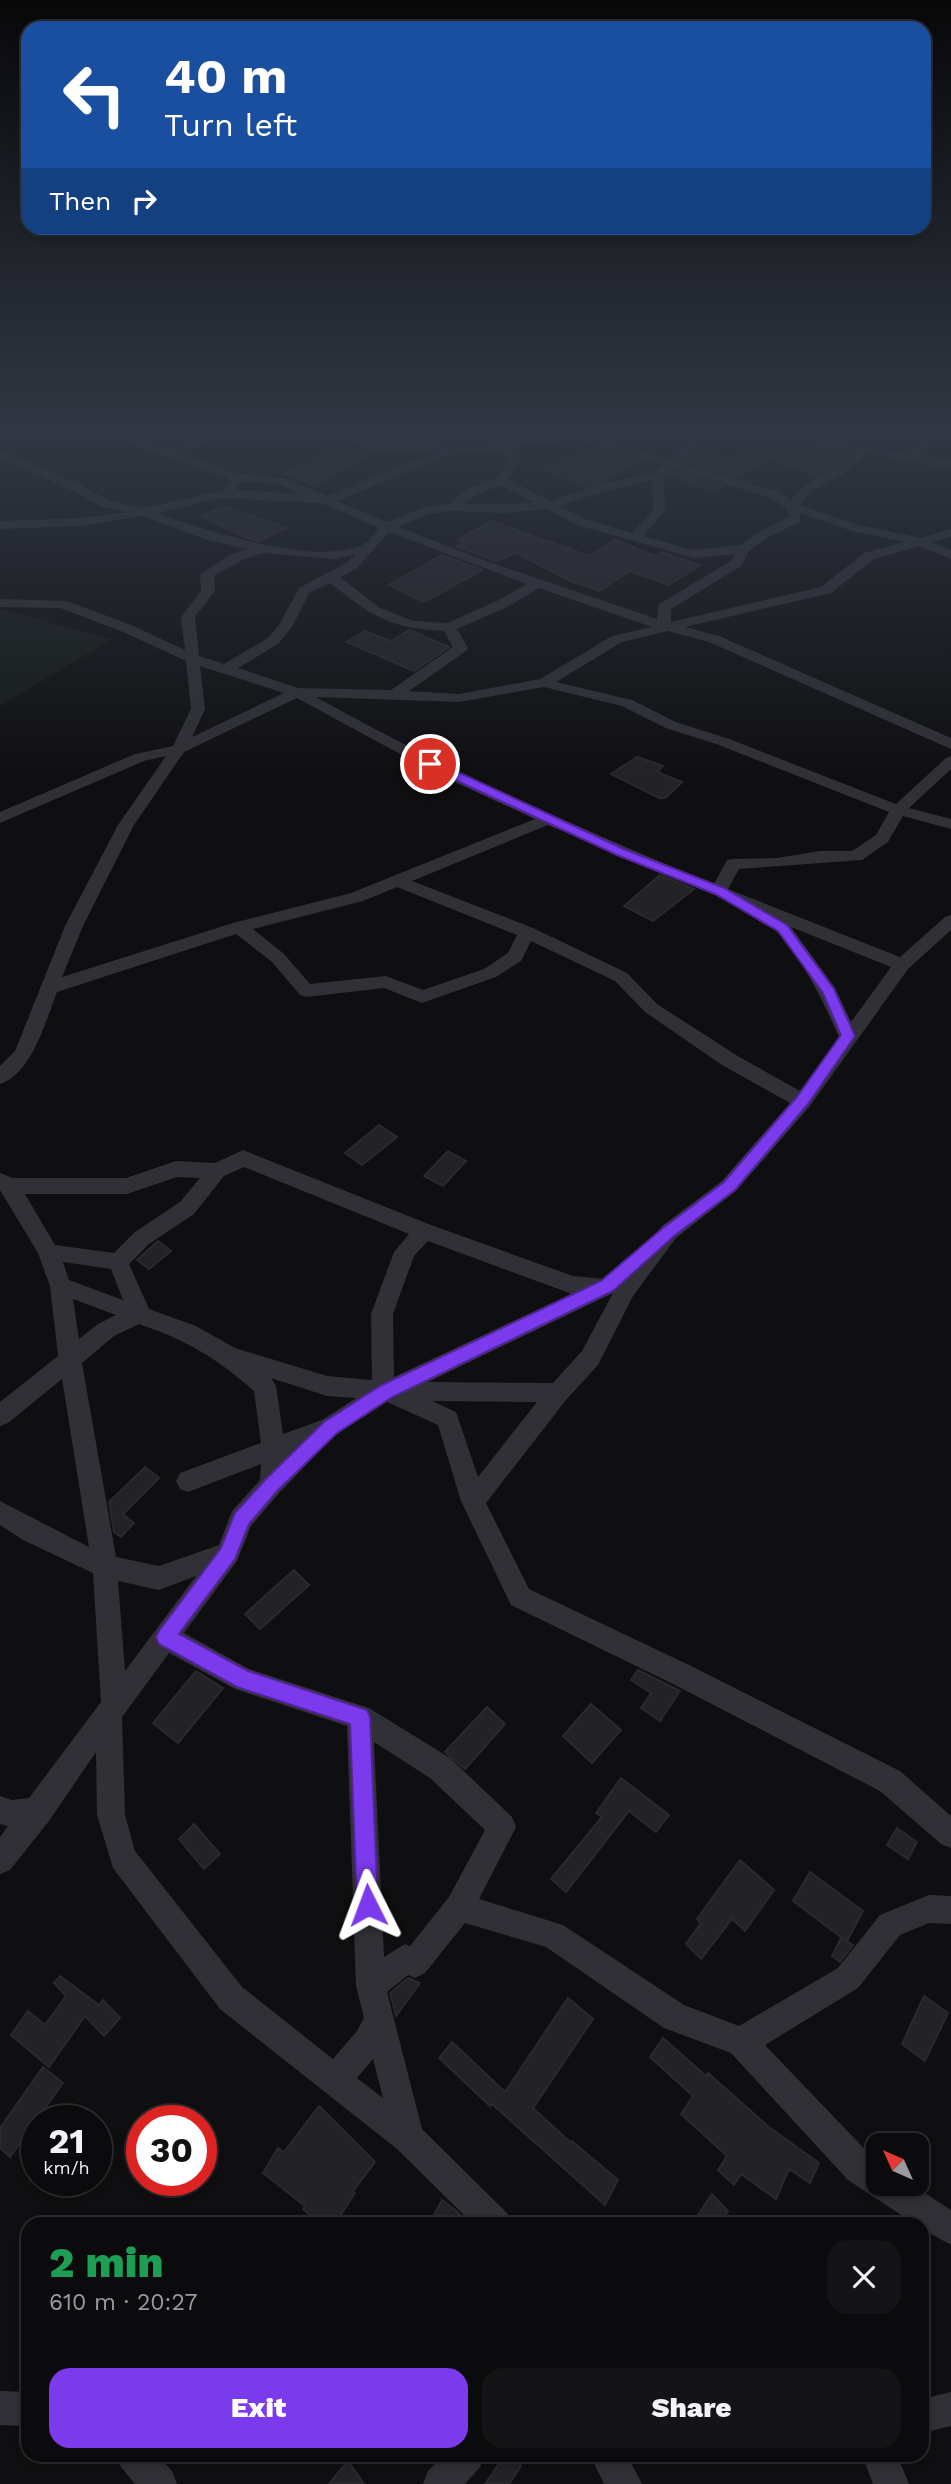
<!DOCTYPE html>
<html lang="en">
<head>
<meta charset="utf-8">
<style>
  :root { --surface:#0b0b0d; --page:#141416; --text:#f1f3f6; --muted:#9a9b9d; --line:#2b2b2e; --accent:#7c3aed }
  body { margin:0; font-family:"Work Sans",sans-serif; background:var(--page); color:var(--text); height:100vh; display:flex; flex-direction:column; font-size:26px; white-space:nowrap }
  * { box-sizing:border-box; margin:0 }
  p { font-size:23px; color:var(--muted) }
  .icon { flex:none; width:38px; height:38px; fill:none; stroke:currentColor; stroke-width:2; stroke-linecap:round; stroke-linejoin:round }
  .map { position:relative; flex:1; overflow:hidden }
  .panel { position:absolute; left:21px; top:2217px; width:908px; height:245px; display:flex; flex-direction:column; background:var(--surface); border-radius:21px; box-shadow:0 4px 10px #0003,0 0 0 2px var(--line) }
  .panel>* { flex:none }
  .top-card { position:absolute; left:21px; top:21px; width:910px; height:214px; border-radius:21px; box-shadow:0 4px 10px #0003,0 0 0 2px var(--line); background:#1a4fa0; color:#fff; overflow:hidden }
  .needle { width:46px; rotate:315deg }
  .buttons { position:absolute; left:866px; top:2133px; display:grid; gap:14px }
  .buttons a { display:grid; place-items:center; width:63px; height:63px; border-radius:14px; background:var(--surface); box-shadow:0 4px 10px #0003,0 0 0 2px var(--line); font-size:35px }
  .speed { position:absolute; left:21px; top:2105px; display:flex; gap:14px; font-size:35px; font-weight:700; text-align:center }
  .speed>* { display:grid; place-content:center; width:91px; height:91px; border-radius:50%; background:var(--surface); box-shadow:0 4px 10px #0003,0 0 0 2px var(--line); line-height:1 }
  .speed small { font-size:18px; font-weight:400 }
  .speed .limit { border:10px solid #d22; background:#fff; color:#111 }
  .pin { position:absolute; display:grid; place-items:center; width:60px; height:60px; color:#fff; margin:-30px; border:4px solid #fff; border-radius:50%; box-shadow:0 2px 7px #0007 }
  .me { position:absolute; width:77px; margin:-38px; rotate:357deg; stroke-linejoin:round; filter:drop-shadow(0 0 5px #0008) }
  .turn { display:flex; align-items:center; gap:24px; height:147px; padding:0 28px; font-size:32px }
  .turn .icon { width:91px; height:91px; stroke-width:2.5 }
  .turn b { display:block; font-size:49px; line-height:60px }
  .then { display:flex; align-items:center; height:66px; padding:0 28px; background:#0003; gap:14px; font-size:26px }
  .round { display:grid; place-items:center; flex:none; width:74px; height:74px; border-radius:21px; background:var(--page) }
  .headline { display:flex; align-items:center; justify-content:space-between; height:119px; padding:0 28px }
  h1 { font-size:42px; font-weight:800; line-height:52px; color:#1e9e55 }
  .button { display:flex; gap:14px; margin-top:auto; padding:14px 28px }
  .button a { flex:1; height:80px; border-radius:21px; background:var(--accent); color:#fff; font-size:28px; font-weight:800; line-height:80px; text-align:center }
  .button a+a { background:var(--page); color:var(--text) }
  .map>svg:first-child { display:block }
</style>
</head>
<body>
<div class="map">
<svg width="951" height="2484" viewBox="0 0 951 2484">
  <rect width="100%" height="100%" fill="#0f0f11"/>
  <path fill="#151b18" d="M0 609 112 639 0 706Z"/>
  <path fill="#232225" stroke="#2a292d" stroke-width="2" d="M774 434 806 445 847 455 817 475 771 458 737 477 685 462 699 450 732 458Z
    M340 445 368 457 313 485 284 474Z
    M596 447 641 461 604 481 586 486 542 469Z
    M675 471 722 486 712 491 670 475Z
    M225 506 287 528 259 541 246 538 201 516Z
    M492 521 589 556 616 540 655 556 662 552 700 565 669 585 630 571 599 591 571 581 516 553 496 561 456 546 464 542 458 540Z
    M442 555 482 570 424 602 389 585Z
    M409 630 449 647 414 671 347 642 365 631 391 641Z
    M637 757 663 766 657 772 682 782 665 798H659L611 774Z
    M660 875 694 889 653 921 624 906Z
    M379 1125 397 1137 362 1165 345 1153Z
    M448 1151 466 1161 443 1186 424 1176Z
    M158 1241 171 1251 149 1269 137 1260Z
    M145 1467 159 1478 123 1514 134 1523 121 1537 114 1532 109 1502Z
    M294 1570 309 1585 260 1629 245 1614Z
    M638 1670 680 1691 660 1721 641 1708 651 1693 631 1680Z
    M196 1671 223 1688 178 1743 153 1723Z
    M591 1704 621 1730 592 1763 563 1736Z
    M487 1707 505 1724 465 1769 445 1752Z
    M621 1778 669 1815 656 1832 629 1811 566 1892 551 1879 602 1817 596 1813Z
    M194 1824 220 1854 204 1869 179 1839Z
    M897 1828 917 1842 908 1859 887 1845Z
    M740 1860 774 1890 745 1931 732 1919 701 1959 686 1944 701 1923 697 1919Z
    M810 1872 863 1911 847 1941 853 1945 840 1962 832 1956 841 1938 846 1941 793 1901Z
    M60 1976 99 2005 103 2000 120 2018 104 2036 85 2016 49 2067 11 2035 28 2011 45 2025 66 1996 54 1983Z
    M408 1978 420 1983 396 2016 390 1993Z
    M924 1996 948 2013 925 2061 902 2044Z
    M568 1998 593 2019 533 2108 571 2143 572 2141 618 2180 605 2205 492 2104 490 2106 439 2058 452 2042 505 2092Z
    M663 2038 706 2076 708 2073 769 2127 819 2163 810 2183 789 2169 776 2199 741 2174 734 2185 718 2170 727 2156 681 2114 693 2096 650 2057Z
    M43 2067 63 2083 10 2157 0 2148V2128Z
    M319 2106 375 2162 353 2191 355 2193 335 2224H320L303 2209 305 2206 263 2173 278 2148 284 2152Z
    M712 2194 728 2211 720 2224H692Z
    M442 2200 455 2210 470 2224H429Z
    M505 2455H512L521 2466 509 2484H485Z
    M348 2461 364 2484H329Z"/>
  <g fill="none" stroke-linecap="round" stroke-linejoin="round">
    <path fill="#303036" fill-rule="evenodd" d="M99 432H121L168 447 190 442 209 432H224L198 446 179 452 237 474 285 478 327 496 438 451H374L323 432H341L375 443H446L450 445 451 448 492 443 483 432H495L504 441 575 432H609L593 437 670 460 701 432H714L680 463 779 492 791 500C808 479 834 470 854 452L807 443 776 432H795L813 438 905 453 929 432H942L917 455 951 460V468L866 454 844 474 811 491 800 505 859 525 921 538 951 529V537L932 542 951 550V559L919 546 874 559 831 593 685 627 719 636 951 738V749L709 642 668 631 622 642 556 682 632 700 676 722 729 739 896 804 946 758 951 756V769L909 808 951 819V829L903 816 888 842 862 860 739 869 728 889 900 957 945 917 951 915V930L908 969 810 1106 736 1191 676 1238 633 1296 598 1365 566 1400 486 1503 529 1589 689 1665 900 1771 951 1816V1848L941 1844 880 1791 671 1683 511 1605 461 1501 438 1425 387 1402 334 1436 280 1492 251 1526 237 1561 184 1633 249 1669 369 1708 450 1758 512 1817 516 1827 479 1899 563 1925 684 2005 739 2026 838 1968 880 1915 929 1895 951 1896V1924L929 1923 900 1935 858 1988 765 2045 878 2163V2184H911L951 2210V2245L922 2229V2224H915L848 2180 731 2053 664 2028 546 1947 465 1923 425 1973 415 1978 408 1975 387 1992 422 2129 507 2213 512 2224H473L397 2149 220 2009 113 1868 97 1815 96 1752 49 1821 10 1870 0 1874V1837L8 1826 0 1824V1796L12 1800 29 1798 101 1702 93 1573 23 1540 0 1525V1501L89 1547 62 1379 8 1423 0 1426V1402L58 1356 50 1286 38 1253 0 1190V1173L13 1178H126L176 1161 215 1163 243 1150 431 1225 573 1276 615 1280 617 1285 662 1226 722 1181 790 1103 722 1065 645 1012 615 981 531 941 521 961 496 977 422 1003 384 988 306 997 300 995 272 962 236 934 57 992C46 1020 32 1074 0 1084V1066L15 1051 65 926 118 825 166 756 144 761 0 823V812L135 754 173 746 191 709 186 661 121 631 60 608 0 607V599L67 601 131 625 185 650 181 617 201 591 200 574 232 554 248 549 208 540 142 516 81 526 0 529V521L81 518 127 512 102 507 71 490 0 458V450L79 484 110 501 143 508 225 490 223 488 229 483V479ZM577 439H578L663 465 654 473 601 484 550 501 508 479 521 461 509 448ZM498 449 509 461 497 477 470 488 448 504 422 508 387 522 337 501 445 456ZM674 468 771 498 786 508 789 517 762 530 741 545 693 550 643 536 665 511 664 477ZM241 481 279 484 300 494 234 490ZM652 481 653 510 632 533 582 518 560 506 608 490ZM500 485 535 503 464 504 478 494ZM221 498 322 503 379 528C375 533 370 541 364 544 316 568 205 530 157 513ZM547 509 574 524 693 558 735 554 731 561 659 604 657 619 492 563 398 527 429 514 452 511 506 513ZM800 513 852 531 905 542 864 553 821 587 671 622V609L741 566 749 551 770 536 800 522ZM389 532 527 584 497 601 447 623 413 621 380 608 340 577 356 569ZM263 553 335 559 356 554 346 563 299 588 279 625 268 638 224 664 199 656 195 617 215 591 214 576 242 560ZM330 583C373 616 388 628 444 631L453 647 391 690 298 688 238 668 278 644 292 627 309 593ZM539 588 652 627 612 636 540 679 459 694 409 691 466 651 468 648 457 629 507 607ZM200 666 284 693 192 737 205 709ZM544 687 622 706 666 728 719 745 889 812 876 835 852 851H820L777 858 733 859 727 860 714 884C578 828 445 769 316 697L459 702ZM297 698 437 774 535 819 351 893 233 923 62 977 83 926 134 825 184 752ZM548 825 758 913 755 917C761 925 771 926 778 933 804 960 824 1004 839 1037L800 1091 736 1055 657 1004 627 973 533 928 412 881ZM397 887 517 935 508 953 484 969 423 990 386 976 310 984 284 954 253 929 363 901ZM791 927 891 967 851 1022 835 988ZM244 1167 409 1234 394 1252 371 1314 372 1380 327 1376 235 1348 196 1326 149 1309 129 1264 149 1244 194 1214 224 1176ZM177 1177 200 1178 180 1202 135 1232 114 1253 55 1245 25 1194H127ZM428 1241 564 1291 571 1294 394 1377 393 1314 414 1256ZM63 1262 111 1269 123 1300 69 1280ZM613 1293 582 1351 553 1383 428 1382ZM73 1299 116 1315 98 1324 79 1339ZM139 1324C188 1341 215 1357 254 1391L261 1443 180 1473 176 1481 180 1489 188 1492 261 1464 260 1480 232 1511 219 1545 159 1566 116 1557 82 1363 114 1336ZM271 1378 327 1396 356 1398 322 1420 283 1434 276 1386ZM432 1401 537 1402 478 1477 456 1412ZM196 1576 125 1671 118 1581 159 1590ZM169 1653 235 1689 347 1726 356 1986 364 2018 357 2031 333 2059 242 1987 135 1851 125 1815 122 1717ZM374 1742 430 1778 485 1830 449 1897 410 1946 405 1944 384 1957ZM373 2059 383 2098 357 2078Z
      M0 2391 28 2392V2426L0 2425Z
      M951 2392V2426L922 2433V2399Z
      M116 2455H157L172 2471 177 2484H135L121 2467Z
      M444 2455H485L480 2467 465 2484H423L428 2471Z
      M590 2455H627L642 2484H604Z
      M862 2455H897L909 2484H873Z"/>
  </g>
  <linearGradient id="sky" x2="0" y2="1"><stop stop-color="#080809"/><stop offset="0.55" stop-color="#313743"/><stop offset="1" stop-color="#313743" stop-opacity="0"/></linearGradient>
  <rect width="951" height="780" fill="url(#sky)"/>
  <path fill="#7c3aed" stroke="#51269a" stroke-width="2" d="M425 761H434L626 850 724 888 787 925 834 989 855 1036 808 1104 735 1190 674 1236 613 1291 392 1397 337 1433 278 1490 249 1524 235 1559 179 1634 248 1671 367 1710 370 1717 378 1905 375 1913 368 1916 360 1913 357 1905 350 1724 237 1687 159 1644 156 1637 159 1631 221 1548 235 1513 266 1479 324 1422 380 1386 601 1281 663 1228 724 1182 797 1097 841 1035 823 993 778 931 715 894 617 855 425 766Z"/>
</svg>
<div class="buttons">
<a><svg class="needle" viewBox="-14 -14 28 28"><path d="M0-13l5 13h-10z" fill="#e53935"/><path d="M0 13l5-13h-10z" fill="#9a9b9d"/></svg></a>
</div>
<div class="speed"><div>21<small>km/h</small></div><div class="limit">30</div></div>
<div class="pin" style="left:430px;top:764px;background:#d93025"><svg class="icon" aria-label="arrive" viewBox="0 0 24 24"><path d="M6 21V4h12l-3 4 3 4H6"/></svg></div>
<svg class="me" style="left:368px;top:1905px" viewBox="-20 -20 40 40"><path d="M0-17L14 15 0 8-14 15z" fill="#7c3aed" stroke="#fff" stroke-width="4"/></svg>
<div class="top-card">
<div class="turn"><svg class="icon" aria-label="left" viewBox="0 0 24 24"><path d="M17 20v-9H6M10 6l-5 5 5 5"/></svg><div><b>40 m</b>Turn left</div></div>
<div class="then">Then<svg class="icon" aria-label="right" viewBox="0 0 24 24"><path d="M7 20v-9h11M14 6l5 5-5 5"/></svg></div>
</div>
<section class="panel">
<div class="headline"><div><h1>2 min</h1><p>610 m · 20:27</p></div><a class="round"><svg class="icon" aria-label="close" viewBox="0 0 24 24"><path d="M6 6l12 12M18 6L6 18"/></svg></a></div>
<div class="button"><a>Exit</a><a>Share</a></div>
</section>
</div>
</body>
</html>
